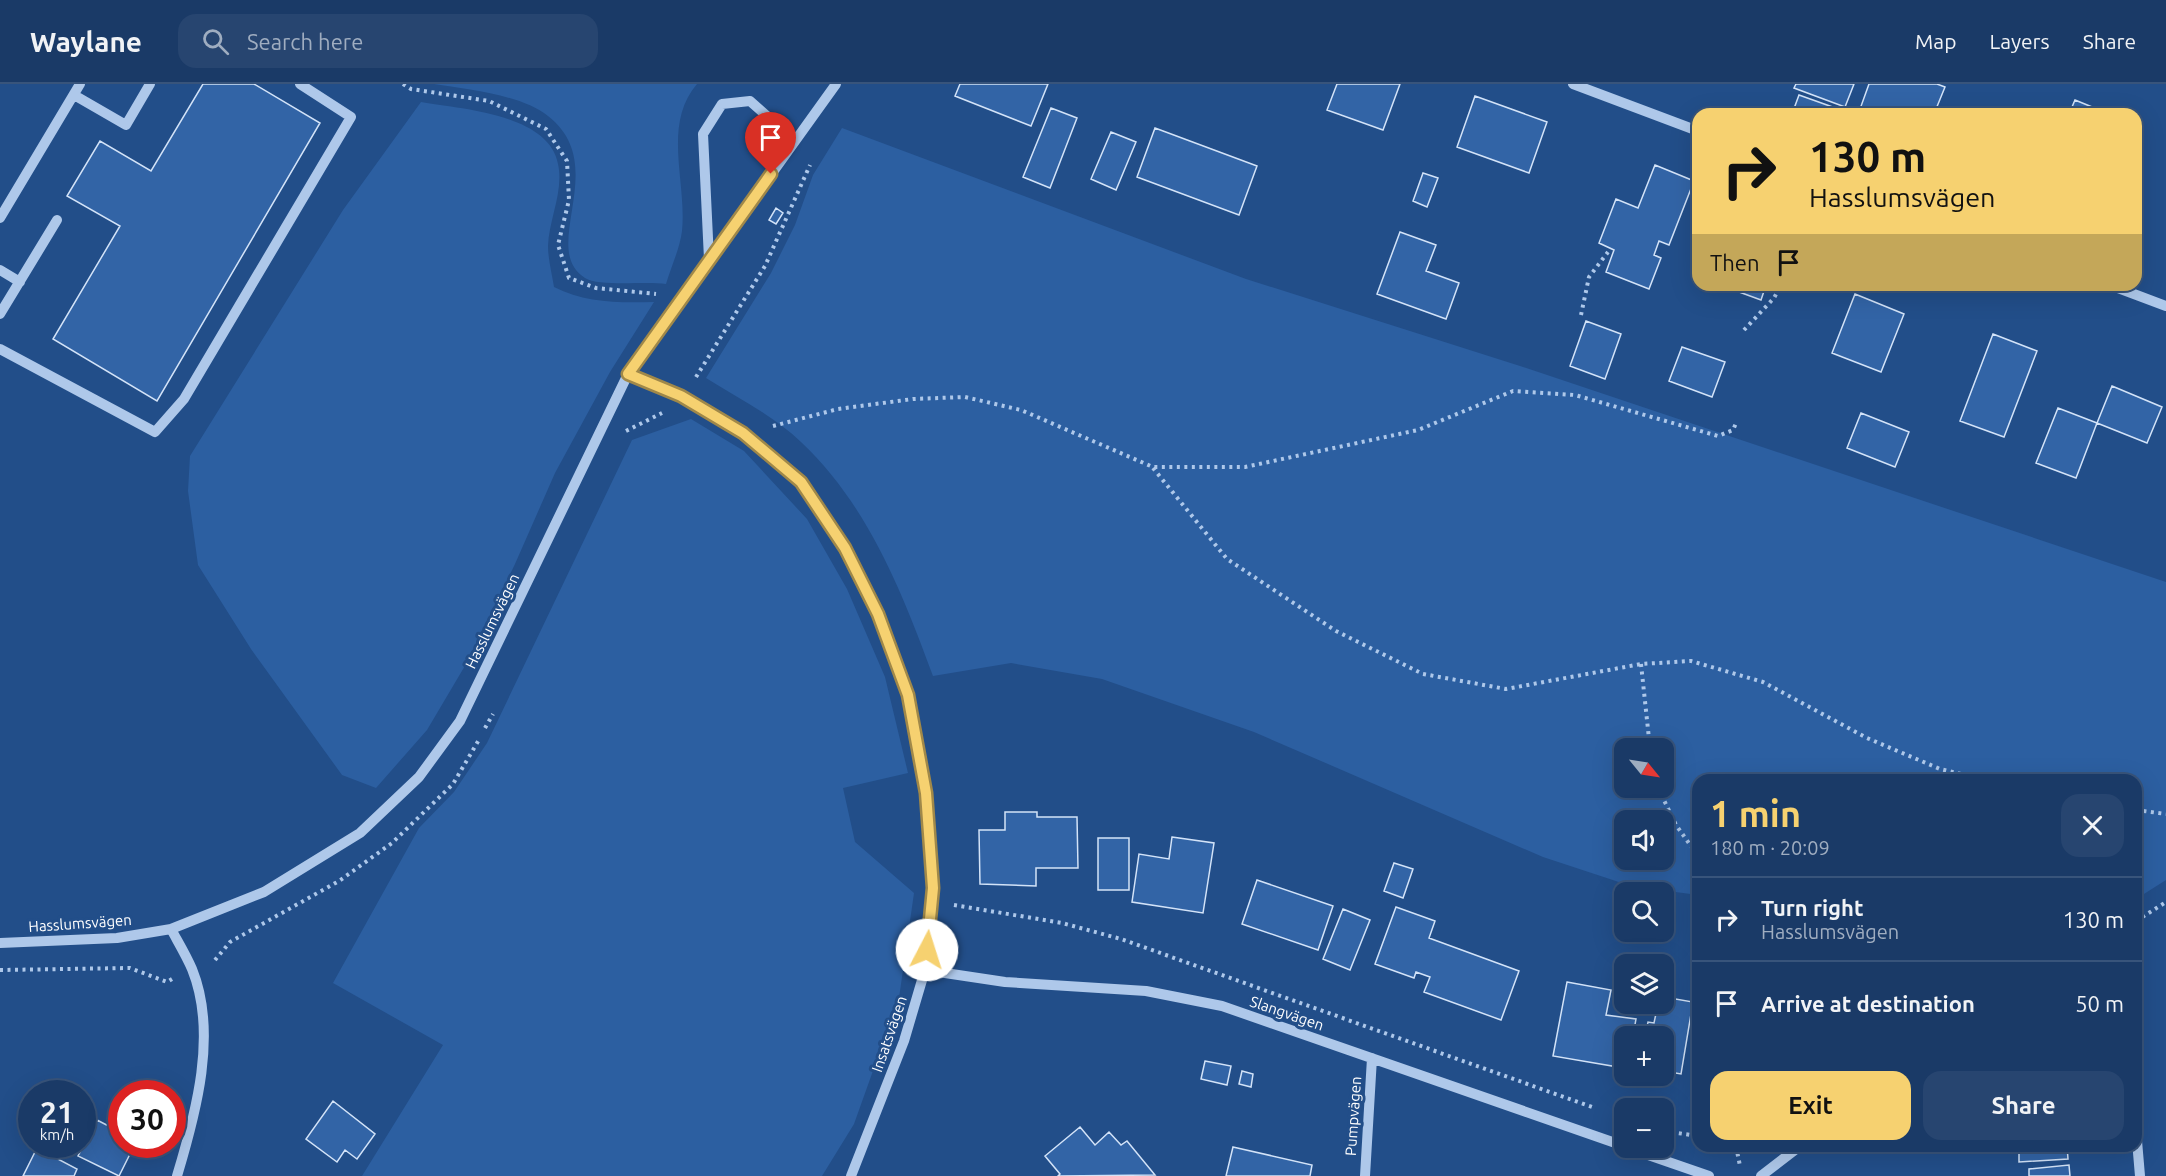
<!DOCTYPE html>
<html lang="en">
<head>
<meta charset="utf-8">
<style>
  :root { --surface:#1a3a67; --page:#274570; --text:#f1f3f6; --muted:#9fadc0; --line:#38547b; --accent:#f6d170 }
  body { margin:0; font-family:Ubuntu,sans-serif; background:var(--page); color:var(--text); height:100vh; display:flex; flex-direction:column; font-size:22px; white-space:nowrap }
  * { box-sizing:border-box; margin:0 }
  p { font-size:20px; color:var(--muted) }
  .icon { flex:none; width:33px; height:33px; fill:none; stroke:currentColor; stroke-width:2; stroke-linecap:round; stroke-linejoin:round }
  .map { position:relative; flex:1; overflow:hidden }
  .panel { position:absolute; left:1692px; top:690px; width:450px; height:378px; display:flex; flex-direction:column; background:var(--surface); border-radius:18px; box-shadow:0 6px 24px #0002,0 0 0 2px var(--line) }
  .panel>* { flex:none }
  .top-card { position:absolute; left:1692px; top:24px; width:450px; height:183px; border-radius:18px; box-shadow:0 6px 24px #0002,0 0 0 2px var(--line); background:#f6d170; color:#111; overflow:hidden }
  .needle { width:39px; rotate:120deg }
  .fabs { position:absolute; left:1614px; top:654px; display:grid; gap:12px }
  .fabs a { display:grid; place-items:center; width:60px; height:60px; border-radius:12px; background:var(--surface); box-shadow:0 6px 24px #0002,0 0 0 2px var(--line); font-size:30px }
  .speed { position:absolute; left:18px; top:996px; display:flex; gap:12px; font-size:30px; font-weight:700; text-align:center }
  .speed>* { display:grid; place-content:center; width:78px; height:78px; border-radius:50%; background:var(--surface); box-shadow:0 6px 24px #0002,0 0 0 2px var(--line); line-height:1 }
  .speed small { font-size:15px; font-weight:400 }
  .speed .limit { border:9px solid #d22; background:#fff; color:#111 }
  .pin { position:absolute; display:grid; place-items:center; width:51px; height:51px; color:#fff; margin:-62px -26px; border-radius:50% 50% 50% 0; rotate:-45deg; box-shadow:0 0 6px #0007 }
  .pin .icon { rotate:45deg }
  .me { position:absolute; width:66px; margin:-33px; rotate:5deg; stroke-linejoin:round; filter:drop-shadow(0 0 4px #0008) }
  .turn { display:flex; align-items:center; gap:21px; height:126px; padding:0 18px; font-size:27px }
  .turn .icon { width:78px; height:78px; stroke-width:2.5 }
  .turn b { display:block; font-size:42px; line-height:51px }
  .then { display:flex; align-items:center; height:57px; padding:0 18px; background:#0003; gap:12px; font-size:22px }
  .round { display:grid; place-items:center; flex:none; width:63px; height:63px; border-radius:18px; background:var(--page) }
  .headline { display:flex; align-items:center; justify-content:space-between; height:102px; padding:0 18px }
  h1 { font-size:36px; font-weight:600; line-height:45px; color:var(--accent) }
  .action { display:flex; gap:12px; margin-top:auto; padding:12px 18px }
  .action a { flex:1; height:69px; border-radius:18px; background:var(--accent); color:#111; font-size:24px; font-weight:600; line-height:69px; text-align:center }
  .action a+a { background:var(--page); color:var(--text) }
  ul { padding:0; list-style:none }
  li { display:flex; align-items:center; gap:18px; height:84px; padding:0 18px; border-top:2px solid var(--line) }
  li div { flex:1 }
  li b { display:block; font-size:22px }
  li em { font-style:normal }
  header { display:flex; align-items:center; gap:36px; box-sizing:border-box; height:84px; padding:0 30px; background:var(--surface); border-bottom:2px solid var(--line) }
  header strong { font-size:28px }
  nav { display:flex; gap:33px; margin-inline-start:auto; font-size:21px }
  .search { width:420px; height:54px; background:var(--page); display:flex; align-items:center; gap:15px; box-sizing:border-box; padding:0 21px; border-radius:18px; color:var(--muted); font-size:22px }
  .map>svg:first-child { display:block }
</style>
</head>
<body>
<header>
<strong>Waylane</strong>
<div class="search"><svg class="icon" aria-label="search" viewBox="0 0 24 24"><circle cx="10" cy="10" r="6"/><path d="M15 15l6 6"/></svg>Search here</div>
<nav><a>Map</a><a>Layers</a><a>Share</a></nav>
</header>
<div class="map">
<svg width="2166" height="1092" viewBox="0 0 2166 1092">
  <rect width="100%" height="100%" fill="#224e89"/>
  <path fill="#2c5fa1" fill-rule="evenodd" d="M434 0H697C662 41 687 98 682 147 680 164 671 183 666 200 646 197 599 203 585 194 538 164 612 82 548 32 522 11 467 5 434 0Z
    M421 18C461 25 549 30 558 80 564 107 549 135 548 162 548 175 552 190 554 203 585 219 619 219 654 218L610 288 555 389 515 480 469 575 427 646 376 704 342 691 251 565 198 481 188 407 190 372 343 126Z
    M842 44 1246 195 1520 282 2166 498V796L2136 815V696H1698V811L1631 802 1543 773 1254 648 1102 595 1011 579 933 592C902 508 868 421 801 358 774 332 738 314 706 294L771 189 795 141 813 91ZM1624 664H1664V704H1624ZM1624 736H1664V776H1624Z
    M691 335 744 367 807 435 847 505 885 593 908 689 843 704 855 758 914 809 899 914 854 1040 822 1092H362L443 961 333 899 419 744 454 708 487 659 632 356Z"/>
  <path fill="#3264a6" stroke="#d3e3f8" stroke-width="1.5" d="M203 0H254L320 39 157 317 53 255 120 142 67 112 100 57 151 87Z
    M960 0H1048L1031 42 955 12Z
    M1337 0H1400L1383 46 1327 26Z
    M1796 0H1854L1845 23 1794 4Z
    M1869 0H1937L1945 3 1934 30H1872L1860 25Z
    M1799 11 1841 26 1839 30H1792Z
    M1475 12 1547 38 1529 89 1457 63Z
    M2075 16 2097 25 2095 30H2069Z
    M1051 24 1077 34 1050 104 1023 93Z
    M1155 44 1257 82 1239 131 1137 93Z
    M1111 48 1136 58 1116 106 1091 95Z
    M1655 81 1694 97 1669 161 1659 157 1654 171 1661 174 1649 205 1606 188 1614 166 1599 159 1616 115 1638 124Z
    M1423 89 1438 94 1427 123 1413 117Z
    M776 124 783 129 776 140 769 136Z
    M1400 148 1436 161 1426 187 1459 199 1446 235 1377 210Z
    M1720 201H1766L1761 216Z
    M1855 210 1904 230 1881 288 1832 269Z
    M1586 237 1621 250 1605 295 1570 282Z
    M1993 250 2037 267 2004 353 1960 337Z
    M1682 263 1725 278 1712 313 1669 297Z
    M2112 302 2162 323 2147 359 2097 339Z
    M2058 324 2097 339 2076 394 2036 379Z
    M1861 329 1909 348 1895 383 1847 364Z
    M1005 728H1037V733H1077L1078 784H1036V802L980 800 979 746H1005Z
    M1172 753 1214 759 1203 829 1132 818 1139 770 1169 775Z
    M1098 754H1129V806H1098Z
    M1394 779 1413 785 1403 814 1384 807Z
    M1257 796 1333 822 1318 866 1242 840Z
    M1396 823 1435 837 1429 854 1519 887 1501 936 1424 908 1430 893 1416 888 1414 894 1375 880Z
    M1343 825 1370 836 1350 886 1323 875Z
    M1567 898 1611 906 1606 931 1636 935 1633 952H1624V984L1553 972Z
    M1664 913 1693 918 1681 990 1664 987V952H1645L1648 938 1654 939 1658 920H1664Z
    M1205 977 1231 982 1227 1001 1201 995Z
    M1242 987 1253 990 1251 1003 1239 1000Z
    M333 1017 375 1050 357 1075 345 1066 337 1078 306 1055Z
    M97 1036 122 1049V1060H135L119 1092 78 1072Z
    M1080 1043 1095 1061 1109 1048 1121 1061 1127 1057 1155 1091 1058 1092 1060 1090 1045 1072Z
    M2019 1062H2067L2068 1075 2019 1078Z
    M1233 1063 1312 1081 1310 1092H1226Z
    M37 1064 77 1085 74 1092H23Z
    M2069 1081 2070 1092H2029V1085Z"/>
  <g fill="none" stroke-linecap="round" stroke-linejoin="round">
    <path stroke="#aec8ea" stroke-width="4" stroke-dasharray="3 4.5" stroke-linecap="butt" d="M403 0 411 5 489 17 546 45 567 77 569 116 558 161 569 194 596 204 656 210
      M1581 231 1589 193 1608 168
      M1744 246 1774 214 1781 201
      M696 293 765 182 810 81
      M773 342 838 325 913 315 965 313 1021 326 1153 383H1245L1418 346 1513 307 1575 311 1718 352 1733 346 1737 337
      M626 347 662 329
      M1153 384 1227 475 1336 547 1423 590 1506 605 1641 580 1691 577 1763 598 1867 654 1940 685 1986 696
      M1641 580 1650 664
      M485 644 493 630
      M1658 704 1676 741 1698 772
      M2136 726 2166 730
      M954 821 1062 839 1121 855 1592 1023
      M2136 837 2166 818
      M215 876 230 858 339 797 392 759 453 700 480 654
      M0 886 130 884 167 898 172 895
      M1664 1047 1698 1052
      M1736 1062 1740 1082"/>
    <path stroke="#aec8ea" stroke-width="10" d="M1573 0 1698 47
      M74 11 126 41 150 0
      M0 134 80 0
      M709 175 703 50 722 20 750 17 776 40 783 73
      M0 186 20 198
      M2110 201 2166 222
      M0 230 57 136
      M0 265 155 348 184 315 351 33 300 0
      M628 290 681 312 743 349 801 398 845 464 878 530 908 611 926 709 933 804 925 886 904 957 851 1092
      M171 845C178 858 186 871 192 885 218 949 196 1029 177 1092
      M0 859 117 854 171 845 264 808 360 749 419 693 460 637 628 290 836 0
      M925 886 1005 898 1146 907 1222 922 1624 1062
      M2136 1045 2140 1092
      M1628 1064 1709 1092
      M1365 1092 1372 974
      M1761 1092 1800 1062"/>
  </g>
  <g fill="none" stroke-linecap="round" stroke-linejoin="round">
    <g stroke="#a08849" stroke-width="15">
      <path id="route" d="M771 90 628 290 681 312 743 349 801 398 845 464 878 530 908 611 926 709 933 804 927 866"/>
    </g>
    <use href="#route" stroke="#f6d170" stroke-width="10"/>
  </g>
  <g text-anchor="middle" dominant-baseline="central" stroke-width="6" stroke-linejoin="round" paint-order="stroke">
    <g font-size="15" fill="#fff" stroke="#224e89">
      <text transform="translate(492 537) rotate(-64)">Hasslumsvägen</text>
      <text transform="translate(80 839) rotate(-4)">Hasslumsvägen</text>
      <text transform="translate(1287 929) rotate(19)">Slangvägen</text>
      <text transform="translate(889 950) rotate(-71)">Insatsvägen</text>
      <text transform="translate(1353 1032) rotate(-86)">Pumpvägen</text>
    </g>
  </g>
</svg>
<div class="fabs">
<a><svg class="needle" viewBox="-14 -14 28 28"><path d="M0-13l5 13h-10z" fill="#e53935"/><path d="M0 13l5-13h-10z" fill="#9fadc0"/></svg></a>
<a><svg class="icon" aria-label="sound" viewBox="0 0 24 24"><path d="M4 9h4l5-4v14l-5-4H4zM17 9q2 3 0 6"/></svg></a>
<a><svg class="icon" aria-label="search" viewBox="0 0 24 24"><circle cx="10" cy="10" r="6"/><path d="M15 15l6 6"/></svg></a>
<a><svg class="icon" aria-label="layers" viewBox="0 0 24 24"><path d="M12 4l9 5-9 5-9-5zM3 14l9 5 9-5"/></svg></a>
<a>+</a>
<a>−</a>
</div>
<div class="speed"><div>21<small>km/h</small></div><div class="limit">30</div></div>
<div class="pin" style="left:771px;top:90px;background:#d93025"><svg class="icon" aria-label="arrive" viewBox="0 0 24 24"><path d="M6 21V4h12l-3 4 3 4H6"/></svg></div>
<svg class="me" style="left:927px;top:866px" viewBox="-20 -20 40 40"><circle r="19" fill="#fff"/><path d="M0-13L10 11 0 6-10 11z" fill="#f6d170"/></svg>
<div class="top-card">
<div class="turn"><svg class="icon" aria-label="right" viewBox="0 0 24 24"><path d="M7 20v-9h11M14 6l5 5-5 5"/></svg><div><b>130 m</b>Hasslumsvägen</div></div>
<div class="then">Then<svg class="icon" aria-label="arrive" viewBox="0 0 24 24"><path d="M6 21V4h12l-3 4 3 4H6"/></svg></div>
</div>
<section class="panel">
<div class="headline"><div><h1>1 min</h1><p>180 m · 20:09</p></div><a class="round"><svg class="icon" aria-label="close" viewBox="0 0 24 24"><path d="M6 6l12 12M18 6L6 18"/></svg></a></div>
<ul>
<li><svg class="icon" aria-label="right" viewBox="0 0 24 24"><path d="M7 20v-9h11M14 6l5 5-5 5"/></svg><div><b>Turn right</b><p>Hasslumsvägen</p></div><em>130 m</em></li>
<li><svg class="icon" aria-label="arrive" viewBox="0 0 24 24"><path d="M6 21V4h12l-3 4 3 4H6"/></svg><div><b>Arrive at destination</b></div><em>50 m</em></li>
</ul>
<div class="action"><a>Exit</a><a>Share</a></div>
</section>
</div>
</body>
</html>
